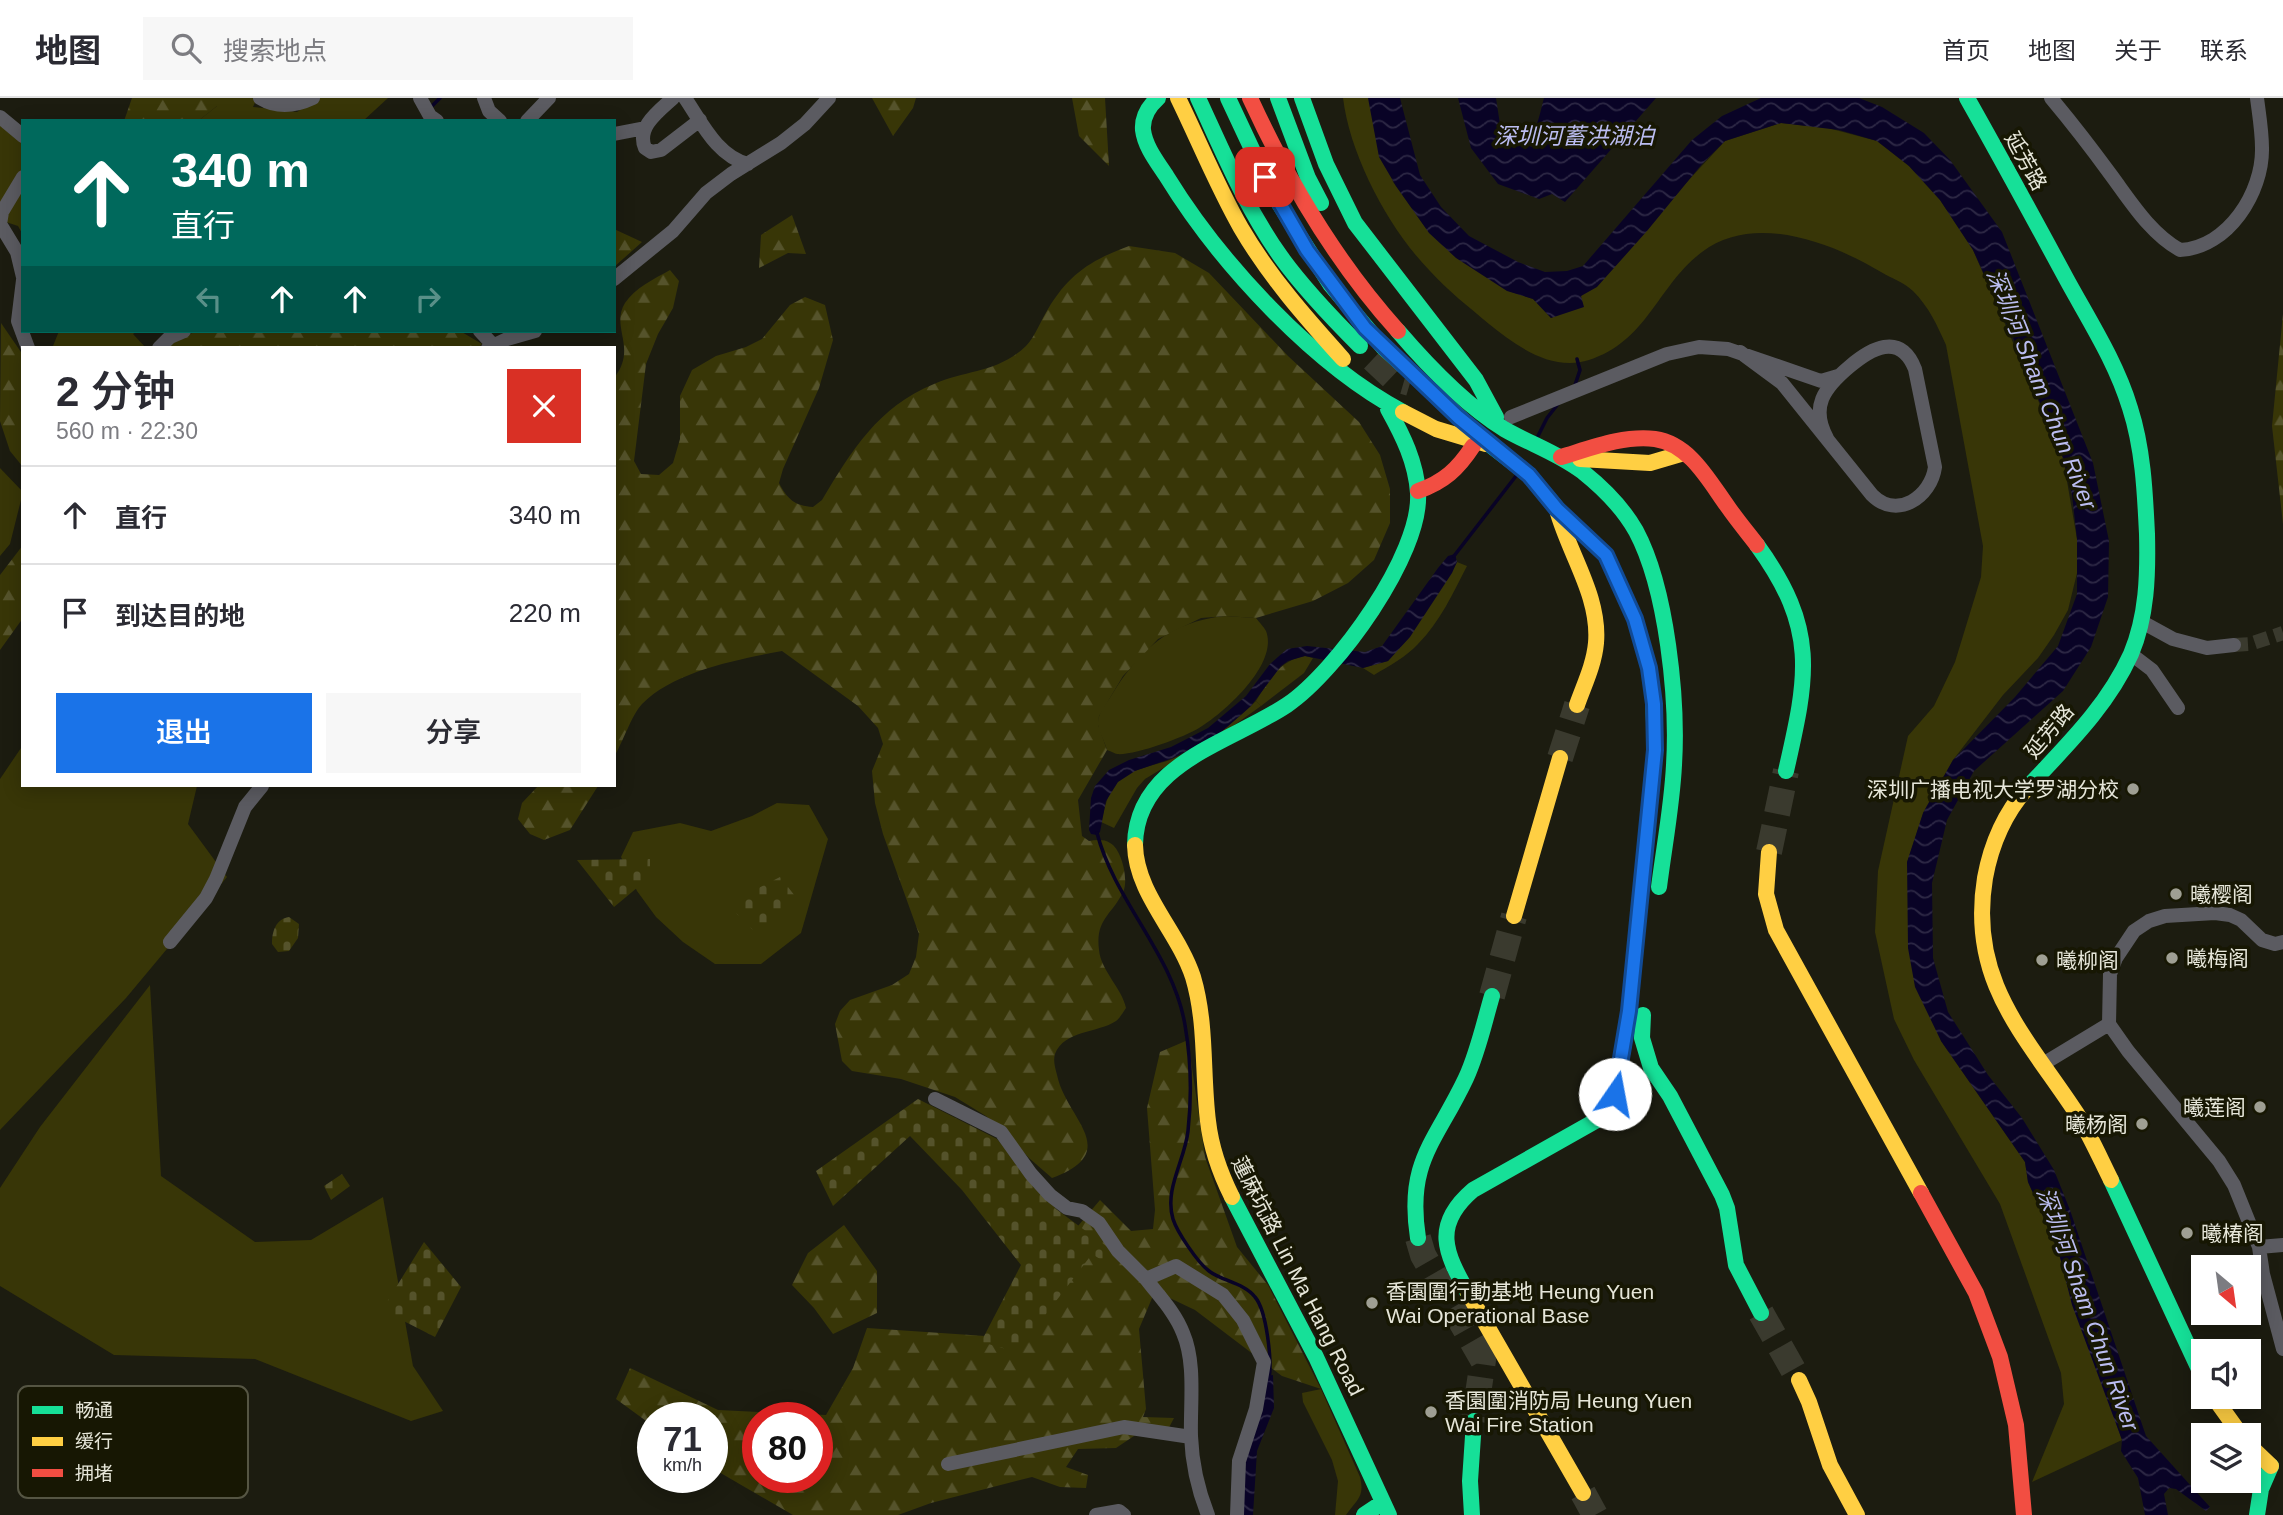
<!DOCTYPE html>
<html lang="zh">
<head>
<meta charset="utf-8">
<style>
  :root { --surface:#fff; --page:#f7f7f7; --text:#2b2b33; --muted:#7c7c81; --line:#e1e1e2; --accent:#1a73e8 }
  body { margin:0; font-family:Arial,"Noto Sans SC",sans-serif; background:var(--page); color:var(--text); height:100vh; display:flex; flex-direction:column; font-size:26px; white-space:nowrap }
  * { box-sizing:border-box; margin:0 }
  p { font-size:23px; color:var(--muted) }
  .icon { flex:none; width:38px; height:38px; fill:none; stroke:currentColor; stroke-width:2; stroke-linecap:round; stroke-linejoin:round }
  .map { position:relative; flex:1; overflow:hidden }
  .details { position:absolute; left:21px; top:248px; width:595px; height:441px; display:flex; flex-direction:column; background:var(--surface); border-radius:0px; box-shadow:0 4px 18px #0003 }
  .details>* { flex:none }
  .top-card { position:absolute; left:21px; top:21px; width:595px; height:214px; border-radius:0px; box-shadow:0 4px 18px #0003; background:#00695c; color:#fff; overflow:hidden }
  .needle { width:46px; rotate:151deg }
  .tools { position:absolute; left:2191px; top:1157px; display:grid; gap:14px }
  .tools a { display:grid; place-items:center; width:70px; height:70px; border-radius:0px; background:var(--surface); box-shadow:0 4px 18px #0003; font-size:35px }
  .speed { position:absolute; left:637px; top:1304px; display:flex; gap:14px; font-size:35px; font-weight:700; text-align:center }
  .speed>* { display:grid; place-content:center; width:91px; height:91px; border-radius:50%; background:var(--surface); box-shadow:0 4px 18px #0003; line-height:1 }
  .speed small { font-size:18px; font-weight:400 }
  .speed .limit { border:10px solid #d22; background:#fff; color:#111 }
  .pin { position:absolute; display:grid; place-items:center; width:60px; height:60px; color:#fff; margin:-30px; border-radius:14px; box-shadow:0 4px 10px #0006 }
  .me { position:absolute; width:77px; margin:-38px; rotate:12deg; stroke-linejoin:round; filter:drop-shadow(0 0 5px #0008) }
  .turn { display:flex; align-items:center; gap:24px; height:147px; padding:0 35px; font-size:32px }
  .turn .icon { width:91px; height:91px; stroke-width:2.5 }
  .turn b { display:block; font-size:49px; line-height:60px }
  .lanes { display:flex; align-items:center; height:66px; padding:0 35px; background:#0003; justify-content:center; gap:35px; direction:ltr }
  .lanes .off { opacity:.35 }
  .round { display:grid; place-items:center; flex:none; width:74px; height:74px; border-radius:0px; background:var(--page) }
  .head { display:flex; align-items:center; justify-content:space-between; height:119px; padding:0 35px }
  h1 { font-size:42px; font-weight:600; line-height:52px }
  .action { display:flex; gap:14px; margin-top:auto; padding:14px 35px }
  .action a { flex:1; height:80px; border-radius:0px; background:var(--accent); color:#fff; font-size:28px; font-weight:600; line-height:80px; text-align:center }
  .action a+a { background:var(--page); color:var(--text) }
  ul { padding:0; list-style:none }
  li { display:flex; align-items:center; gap:21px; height:98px; padding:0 35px; border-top:2px solid var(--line) }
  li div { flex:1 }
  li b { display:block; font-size:26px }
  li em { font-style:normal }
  header { display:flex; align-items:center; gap:42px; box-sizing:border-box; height:98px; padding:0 35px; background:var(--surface); border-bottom:2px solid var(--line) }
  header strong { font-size:33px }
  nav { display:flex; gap:38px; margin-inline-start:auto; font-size:24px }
  .search { width:490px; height:63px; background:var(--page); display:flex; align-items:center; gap:18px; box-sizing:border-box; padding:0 24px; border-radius:0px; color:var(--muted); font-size:26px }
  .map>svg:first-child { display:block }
</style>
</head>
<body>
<header>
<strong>地图</strong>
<div class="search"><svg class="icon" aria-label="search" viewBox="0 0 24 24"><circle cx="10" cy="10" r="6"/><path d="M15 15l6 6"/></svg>搜索地点</div>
<nav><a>首页</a><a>地图</a><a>关于</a><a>联系</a></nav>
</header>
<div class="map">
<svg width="2283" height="1417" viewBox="0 0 2283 1417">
  <defs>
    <pattern id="forest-firs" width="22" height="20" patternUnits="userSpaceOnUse" patternTransform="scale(1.75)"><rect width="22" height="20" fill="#383607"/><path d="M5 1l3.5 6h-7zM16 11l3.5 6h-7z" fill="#55532b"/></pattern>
    <pattern id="cemetery-stones" width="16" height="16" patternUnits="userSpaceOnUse" patternTransform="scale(1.75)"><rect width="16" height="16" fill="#383607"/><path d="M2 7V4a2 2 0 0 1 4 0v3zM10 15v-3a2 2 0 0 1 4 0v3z" fill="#55532b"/></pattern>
    <pattern id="water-waves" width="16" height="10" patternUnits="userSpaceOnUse" patternTransform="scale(1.75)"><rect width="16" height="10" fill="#090326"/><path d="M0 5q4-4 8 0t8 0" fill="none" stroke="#2d2845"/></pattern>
  </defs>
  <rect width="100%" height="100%" fill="#1c1c10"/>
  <path fill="#383607" d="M217 0H257L253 9 297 14 319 0H388L363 23H198L217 8Z
    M1343 0H1369L1393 84 1428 133 1509 193 1533 201 1551 220 1581 198 1725 43 1781 25 1828 30 1877 43 1909 68 1940 102 1973 152 2063 360 2077 441V475L2068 512 2054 537 2038 560 2003 597 1953 662 1924 713 1907 765 1941 943 2025 1064 2028 1084 2058 1154 2122 1342 2032 1384 2064 1306 2061 1275 2000 1106 1914 962 1894 921 1875 834 1878 773 1908 638 1934 608 1955 564 1981 479 1983 448 1946 247C1937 227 1929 209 1913 193 1905 185 1891 180 1881 174 1832 145 1754 114 1702 154 1657 188 1648 243 1589 262 1552 274 1516 248 1489 226 1469 209 1448 193 1430 173 1389 131 1350 58 1343 0Z
    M0 25 23 45V137L18 128 0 122Z
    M59 233H137L133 236 146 250H61L53 248Z
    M0 370 23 394 10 446 0 458Z
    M1457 464 1467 468C1453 495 1440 524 1418 546 1406 559 1389 568 1374 577L1363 570 1388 563 1410 538Z
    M1225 518 1256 520C1259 524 1264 529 1266 533 1279 566 1224 615 1199 630 1185 639 1133 658 1117 656 1116 656 1108 652 1107 652 1105 644 1099 635 1098 627 1097 616 1106 606 1111 598 1140 551 1169 524 1225 518Z
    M1256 603 1261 608 1233 628 1145 681 1137 690 1114 730 1101 724C1105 710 1107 695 1117 684 1130 670 1155 668 1172 661 1204 648 1232 627 1256 603Z
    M23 647V688H197L188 726 227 779 126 900 0 1032V681Z
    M777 705 809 707 828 741 801 835 761 866H715L683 844 656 819 637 793 621 759 633 734 680 725 711 733 752 718Z
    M150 887 161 1078 255 1144 311 1142 383 1099 413 1268 443 1313 411 1323 255 1261 114 1257 0 1188V1090L40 1029Z
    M1321 1291 1360 1379C1365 1399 1357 1401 1346 1417H1335L1338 1383 1332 1362 1303 1304 1302 1295Z"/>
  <path fill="url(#forest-firs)" fill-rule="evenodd" d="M132 0H217V8L198 23H124Z
    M872 0H916L913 10 893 38Z
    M1072 0H1105L1109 68 1079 38Z
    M792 117 806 156 788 155 759 170 761 137Z
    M614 131 642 144 614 169Z
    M1129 148 1175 155 1209 175 1288 258 1359 324 1380 357 1390 391V425L1374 462 1348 485 1313 503 1256 520 1225 518 1201 520 1158 541 1123 578 1099 618 1098 627 1107 652 1078 702 1082 738 1089 743C1096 742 1104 741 1110 745 1122 751 1129 783 1123 794 1112 817 1095 821 1099 852 1101 873 1122 890 1126 910 1123 914 1120 920 1116 923 1098 935 1064 932 1055 956 1053 963 1055 969 1057 977 1066 1021 1124 1053 1052 1080L1029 1060 1004 1033 986 1018 955 999 901 981 852 973 842 963 835 926 840 913 850 902 892 887 909 876 916 859 919 836 883 736 875 705 872 673 883 646 878 630 858 608 782 553C739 561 674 573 642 606 631 618 623 644 614 659V280C638 250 610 229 625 205 635 190 654 181 670 172L679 183 673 210 658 236 646 266 634 363 641 376 659 377 673 365 680 341V298L692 272 716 258 746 249 762 241 790 207 805 199 825 207 833 242 819 290 783 371 779 385C787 401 795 408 813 409L822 402C852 352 878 309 934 286 966 272 998 275 1026 248 1035 239 1041 222 1048 211 1069 176 1091 162 1129 148Z
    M2283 216V426L2272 328Z
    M1 225 23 257V369L10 353 0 323Z
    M198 233H460L482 246 478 250H164L170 243Z
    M23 447V520L0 552V477Z
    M1305 558 1313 560 1304 575 1261 608 1256 603C1269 582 1280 562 1305 558Z
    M538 688H598L570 732 544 742 530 736 518 721 522 705Z
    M1188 942 1205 1059 1237 1149 1268 1187 1321 1291 1282 1278 1195 1212 1155 1193 1139 1231 1146 1311 1143 1319 1174 1320 1165 1337 1140 1334 1116 1350 1078 1351 1066 1369 1088 1377 1086 1390 1060 1389 1032 1379 931 1405 898 1417H793L712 1370V1320H653V1328L616 1301 630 1270 718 1312 826 1317 853 1270 867 1230 985 1238 1100 1102 1131 1133 1153 1131 1155 1112 1147 1010 1160 954ZM758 1320H817V1379H758Z
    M844 1127 877 1173V1215L833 1236 814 1210 792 1187 808 1155Z"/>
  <path fill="url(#cemetery-stones)" d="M650 761V779L614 809 577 762Z
    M780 779 795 798 758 837 727 806Z
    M289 819 299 826 298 840 289 853 278 854 272 846C272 833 276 821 289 819Z
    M918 1001 997 1041 1056 1111 1117 1156 1108 1166 1092 1156 1017 1254 981 1244 1021 1167 962 1092 910 1038 833 1108 816 1073Z
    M342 1076 350 1088 331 1102 324 1088Z
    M424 1144 461 1189 435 1239 382 1212Z"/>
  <path fill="url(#water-waves)" d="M1368 0H1400L1420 77 1441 109 1469 138 1518 164 1545 174 1567 173 1583 168 1692 42 1722 18 1761 0H1859L1882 9 1924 35 1950 62 2002 134 2093 365 2109 443 2108 499 2091 549 2063 593 1974 673 1947 722 1932 785 1933 860 1948 914 1988 977 2022 1020 2054 1072 2070 1112 2146 1338 2210 1409 2206 1413 2176 1391 2169 1390 2164 1396 2168 1417H2145L2138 1380 2121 1353 2122 1342 2072 1207 2057 1147 2028 1084 2025 1064 1941 943 1915 889 1908 850 1907 764 1923 715 1953 662 2015 599 2058 548 2077 496V441L2072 397 2063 360 2014 242 1973 152 1940 102 1909 68 1877 43 1839 32 1781 25 1725 43 1702 66 1647 133 1597 189 1581 198 1584 209 1551 220 1533 201 1507 193 1456 160 1429 135 1396 88 1379 59Z
    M1458 0H1496L1501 33C1534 61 1538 21 1544 0H1656L1565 104 1552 96 1539 101 1498 86 1471 50Z
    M1455 456 1457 464 1452 475 1410 539 1388 563 1363 570 1305 558 1288 563 1281 568 1251 608 1219 636 1173 660 1135 673 1118 684 1106 703 1100 734 1097 737 1091 736 1089 732 1091 700 1095 688 1109 672 1129 662 1171 649 1208 630 1246 598 1270 566 1287 551 1307 548 1365 554 1382 548 1438 470 1448 458Z
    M1273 1277 1274 1310 1257 1353 1253 1417H1241L1243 1361 1265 1278Z"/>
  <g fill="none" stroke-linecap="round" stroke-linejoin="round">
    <path stroke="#090326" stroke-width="3.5" d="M429 11 440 0
      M1575 287 1580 272 1577 261
      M1538 338 1547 320 1558 306
      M1454 458 1516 378
      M1097 735C1115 804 1173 856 1185 927 1191 962 1192 997 1188 1033 1185 1062 1164 1091 1173 1121 1177 1134 1198 1165 1209 1173 1222 1183 1244 1185 1255 1199 1267 1213 1272 1264 1269 1281"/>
    <path stroke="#3a3a2e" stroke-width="14" stroke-dasharray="14 7" stroke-linecap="butt" d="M2234 547 2250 546 2283 535"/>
    <path stroke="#3a3a2e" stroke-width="26" stroke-dasharray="26 13" stroke-linecap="butt" d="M1373 261 1393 280 1410 285
      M1560 660 1577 607
      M1769 754 1786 673
      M1492 898 1514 818
      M1418 1140 1423 1157 1483 1262 1474 1323
      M1761 1215 1799 1282
      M1583 1395 1595 1417"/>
    <path stroke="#5b5b61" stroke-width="14" d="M260 0C278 11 296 8 313 0
      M420 0 430 18 437 23
      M484 0 489 13 500 23
      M673 0C659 13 636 29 645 50L651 54 661 52 700 22
      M685 0C702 25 717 58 748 66
      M2051 0C2072 25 2092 51 2111 77 2131 104 2150 135 2180 152 2228 150 2263 94 2262 50 2262 33 2259 16 2257 0
      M0 19 23 38
      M527 23 549 0
      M614 36 645 30
      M23 79 2 114 0 126 17 154 23 179
      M614 181 673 133 706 95 731 76 781 45 805 26 829 0
      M23 182 18 223 28 250
      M480 233 493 247
      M159 250 170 239 184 233
      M488 250 507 241 535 233
      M1740 254 1782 285 1872 397C1897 422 1931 399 1935 369L1915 271C1900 233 1870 251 1849 269 1824 290 1810 309 1827 340
      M1511 319 1667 256 1699 249 1728 251 1821 283 1838 278
      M2142 524 2173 541 2207 550 2234 547
      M2131 556 2152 572 2178 610
      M170 844 206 800 216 781 245 709 262 688
      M2283 844 2275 846 2262 842 2241 822 2230 817 2215 815 2165 818 2149 823 2134 833 2116 860 2110 876 2109 926 2128 953 2219 1063 2234 1087 2259 1149 2263 1176 2283 1251
      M2043 966 2109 926
      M935 1001 1001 1034 1031 1076 1050 1097 1067 1110 1082 1113 1099 1125 1118 1153 1146 1181 1176 1168 1223 1197 1243 1222 1264 1264 1256 1311 1239 1363 1237 1417
      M2259 1149 2283 1147
      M1146 1181C1159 1198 1175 1214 1183 1235 1196 1265 1190 1306 1191 1338 1192 1365 1198 1392 1208 1417
      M948 1366 1124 1329 1191 1339
      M1096 1417 1119 1413 1124 1417"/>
    <path stroke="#16e098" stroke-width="16" d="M1158 0C1148 9 1142 19 1143 32 1145 49 1158 65 1167 79 1220 165 1314 267 1403 314
      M1198 0C1223 54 1246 110 1281 159 1304 191 1332 220 1360 248
      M1228 0 1273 96 1330 186 1383 249 1490 347 1529 377 1561 415
      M1278 0 1308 80 1321 105
      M1302 0 1326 66 1355 125 1476 282 1496 319
      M1967 0C2001 60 2034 121 2067 182 2090 224 2116 264 2130 310 2143 350 2145 394 2147 436 2148 477 2147 518 2131 556 2107 609 2066 648 2027 690
      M1398 233C1428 268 1464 306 1504 331 1530 346 1558 355 1583 374 1603 390 1623 410 1636 433 1667 491 1678 602 1674 667 1672 708 1664 749 1659 789
      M1757 447C1818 531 1808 577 1786 673
      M1135 747C1136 665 1230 645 1287 607 1336 574 1422 456 1418 395 1416 364 1403 338 1388 311
      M1643 917 1642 940 1651 970 1670 998 1722 1097 1727 1110 1736 1167 1761 1215
      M2111 1082 2203 1280
      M1232 1099 1316 1259 1389 1417
      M1418 1140C1406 1063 1436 1044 1466 980 1478 954 1484 925 1492 898
      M1468 1195C1445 1155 1432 1127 1473 1092L1613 1013 1629 913 1655 652 1653 597
      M1364 1417 1382 1405
      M1472 1417 1470 1383 1474 1323
      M2257 1417 2261 1391 2271 1368"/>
    <path stroke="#ffcf43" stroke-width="16" d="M1178 0C1199 43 1217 88 1241 130 1269 178 1306 220 1343 261
      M1403 314 1436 331 1486 346
      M1580 361 1650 365 1684 355
      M1557 412C1569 456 1600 498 1596 545 1594 567 1584 587 1577 607
      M1561 415 1606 457 1635 521 1649 570 1653 597
      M2027 690C2005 715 1991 747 1985 780 1968 883 2025 937 2077 1016 2090 1037 2100 1060 2111 1082
      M1135 747C1136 796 1178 833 1193 879 1207 926 1202 975 1208 1023 1211 1050 1220 1075 1232 1099
      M1769 754 1766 796 1776 832 1921 1095
      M1514 818 1560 660
      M1468 1195 1583 1395
      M1799 1282 1809 1304 1830 1367 1857 1417
      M2213 1298 2241 1337
      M2249 1347 2271 1368"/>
    <path stroke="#f24e42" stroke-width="16" d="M1250 0C1289 85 1335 163 1398 233
      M1561 359C1591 350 1624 337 1655 341 1690 346 1709 383 1728 409 1737 422 1747 434 1757 447
      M1418 393C1444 384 1458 371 1473 348
      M1921 1095 1976 1195 2000 1259 2016 1327 2024 1417"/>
  </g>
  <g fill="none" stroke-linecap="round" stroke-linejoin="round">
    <g stroke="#114b97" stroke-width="18">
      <path id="route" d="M1265 79 1307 152 1365 230 1458 319 1529 377 1557 411 1606 457 1635 521 1649 570 1654 606 1655 652 1629 913 1615 996"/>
    </g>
    <use href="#route" stroke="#1a73e8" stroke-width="12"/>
  </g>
  <g fill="#9f9f93" stroke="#171703" stroke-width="2.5">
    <circle cx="2133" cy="691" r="7"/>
    <circle cx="2176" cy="796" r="7"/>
    <circle cx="2172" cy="860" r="7"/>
    <circle cx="2042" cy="862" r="7"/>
    <circle cx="2260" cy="1009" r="7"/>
    <circle cx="2142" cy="1026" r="7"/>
    <circle cx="2187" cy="1135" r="7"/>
    <circle cx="1372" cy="1205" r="7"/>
    <circle cx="1431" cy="1314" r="7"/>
  </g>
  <g text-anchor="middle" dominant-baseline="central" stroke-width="7" stroke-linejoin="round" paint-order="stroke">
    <g font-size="21" fill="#e6e6d9" stroke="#171703">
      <text transform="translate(2026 63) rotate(61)">延芳路</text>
      <text transform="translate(2049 633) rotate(-50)">延芳路</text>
      <text transform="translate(1298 1178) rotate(63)">蓮麻坑路 Lin Ma Hang Road</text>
    </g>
    <g font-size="21" fill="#e6e6d9" stroke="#171703" text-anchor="start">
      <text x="2119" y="691" text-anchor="end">深圳广播电视大学罗湖分校</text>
      <text x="2190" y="796">曦樱阁</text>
      <text x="2186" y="860">曦梅阁</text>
      <text x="2056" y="862">曦柳阁</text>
      <text x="2246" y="1009" text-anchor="end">曦莲阁</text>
      <text x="2128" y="1026" text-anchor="end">曦杨阁</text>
      <text x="2201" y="1135">曦椿阁</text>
      <text x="1386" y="1193">香園圍行動基地 Heung Yuen<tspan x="1386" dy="24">Wai Operational Base</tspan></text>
      <text x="1445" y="1302">香園圍消防局 Heung Yuen<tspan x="1445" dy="24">Wai Fire Station</tspan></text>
    </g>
    <g font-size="23" font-style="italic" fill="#bbbdf1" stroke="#171703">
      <text x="1574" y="38">深圳河蓄洪湖泊</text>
      <text transform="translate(2042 291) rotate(68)">深圳河 Sham Chun River</text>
      <text transform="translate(2088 1211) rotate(70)">深圳河 Sham Chun River</text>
    </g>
  </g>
  <rect x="18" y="1288" width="230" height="112" rx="10" fill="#171703" stroke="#555543" stroke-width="2"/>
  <rect x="32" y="1308" width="31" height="8" fill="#16e098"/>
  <rect x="32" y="1339" width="31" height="9" fill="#ffcf43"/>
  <rect x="32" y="1371" width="31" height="8" fill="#f24e42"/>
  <g font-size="19" fill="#e6e6d9">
    <text x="75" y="1319">畅通</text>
    <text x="75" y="1350">缓行</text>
    <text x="75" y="1382">拥堵</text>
  </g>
</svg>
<div class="tools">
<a><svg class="needle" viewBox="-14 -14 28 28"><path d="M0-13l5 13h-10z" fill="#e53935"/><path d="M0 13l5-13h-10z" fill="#7c7c81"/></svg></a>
<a><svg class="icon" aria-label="sound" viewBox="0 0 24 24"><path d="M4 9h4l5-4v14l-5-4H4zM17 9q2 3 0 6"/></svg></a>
<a><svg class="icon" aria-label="layers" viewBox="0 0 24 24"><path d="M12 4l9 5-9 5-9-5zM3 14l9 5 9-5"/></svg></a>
</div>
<div class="speed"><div>71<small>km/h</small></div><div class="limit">80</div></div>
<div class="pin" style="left:1265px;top:79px;background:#d93025"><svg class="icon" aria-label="arrive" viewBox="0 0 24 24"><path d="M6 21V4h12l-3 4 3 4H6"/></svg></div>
<svg class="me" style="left:1615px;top:996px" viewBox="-20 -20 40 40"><circle r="19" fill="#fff"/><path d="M0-13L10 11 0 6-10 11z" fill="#1a73e8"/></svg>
<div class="top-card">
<div class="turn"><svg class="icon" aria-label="ahead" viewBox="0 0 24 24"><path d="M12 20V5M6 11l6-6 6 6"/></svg><div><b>340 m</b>直行</div></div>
<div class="lanes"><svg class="icon off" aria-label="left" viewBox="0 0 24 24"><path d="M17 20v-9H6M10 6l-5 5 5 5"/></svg><svg class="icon" aria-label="ahead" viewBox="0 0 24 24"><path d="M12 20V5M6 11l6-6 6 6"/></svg><svg class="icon" aria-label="ahead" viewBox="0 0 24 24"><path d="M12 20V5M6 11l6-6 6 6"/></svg><svg class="icon off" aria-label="right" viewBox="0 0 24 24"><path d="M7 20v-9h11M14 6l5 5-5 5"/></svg></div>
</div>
<section class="details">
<div class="head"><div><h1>2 分钟</h1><p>560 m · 22:30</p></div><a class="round" style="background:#d93025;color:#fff"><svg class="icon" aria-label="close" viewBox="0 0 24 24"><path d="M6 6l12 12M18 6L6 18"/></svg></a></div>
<ul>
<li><svg class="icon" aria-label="ahead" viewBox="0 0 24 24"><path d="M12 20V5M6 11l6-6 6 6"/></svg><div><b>直行</b></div><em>340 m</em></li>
<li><svg class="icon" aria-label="arrive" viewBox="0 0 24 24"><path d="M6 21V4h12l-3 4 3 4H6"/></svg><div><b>到达目的地</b></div><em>220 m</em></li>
</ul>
<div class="action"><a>退出</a><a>分享</a></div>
</section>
</div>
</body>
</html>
